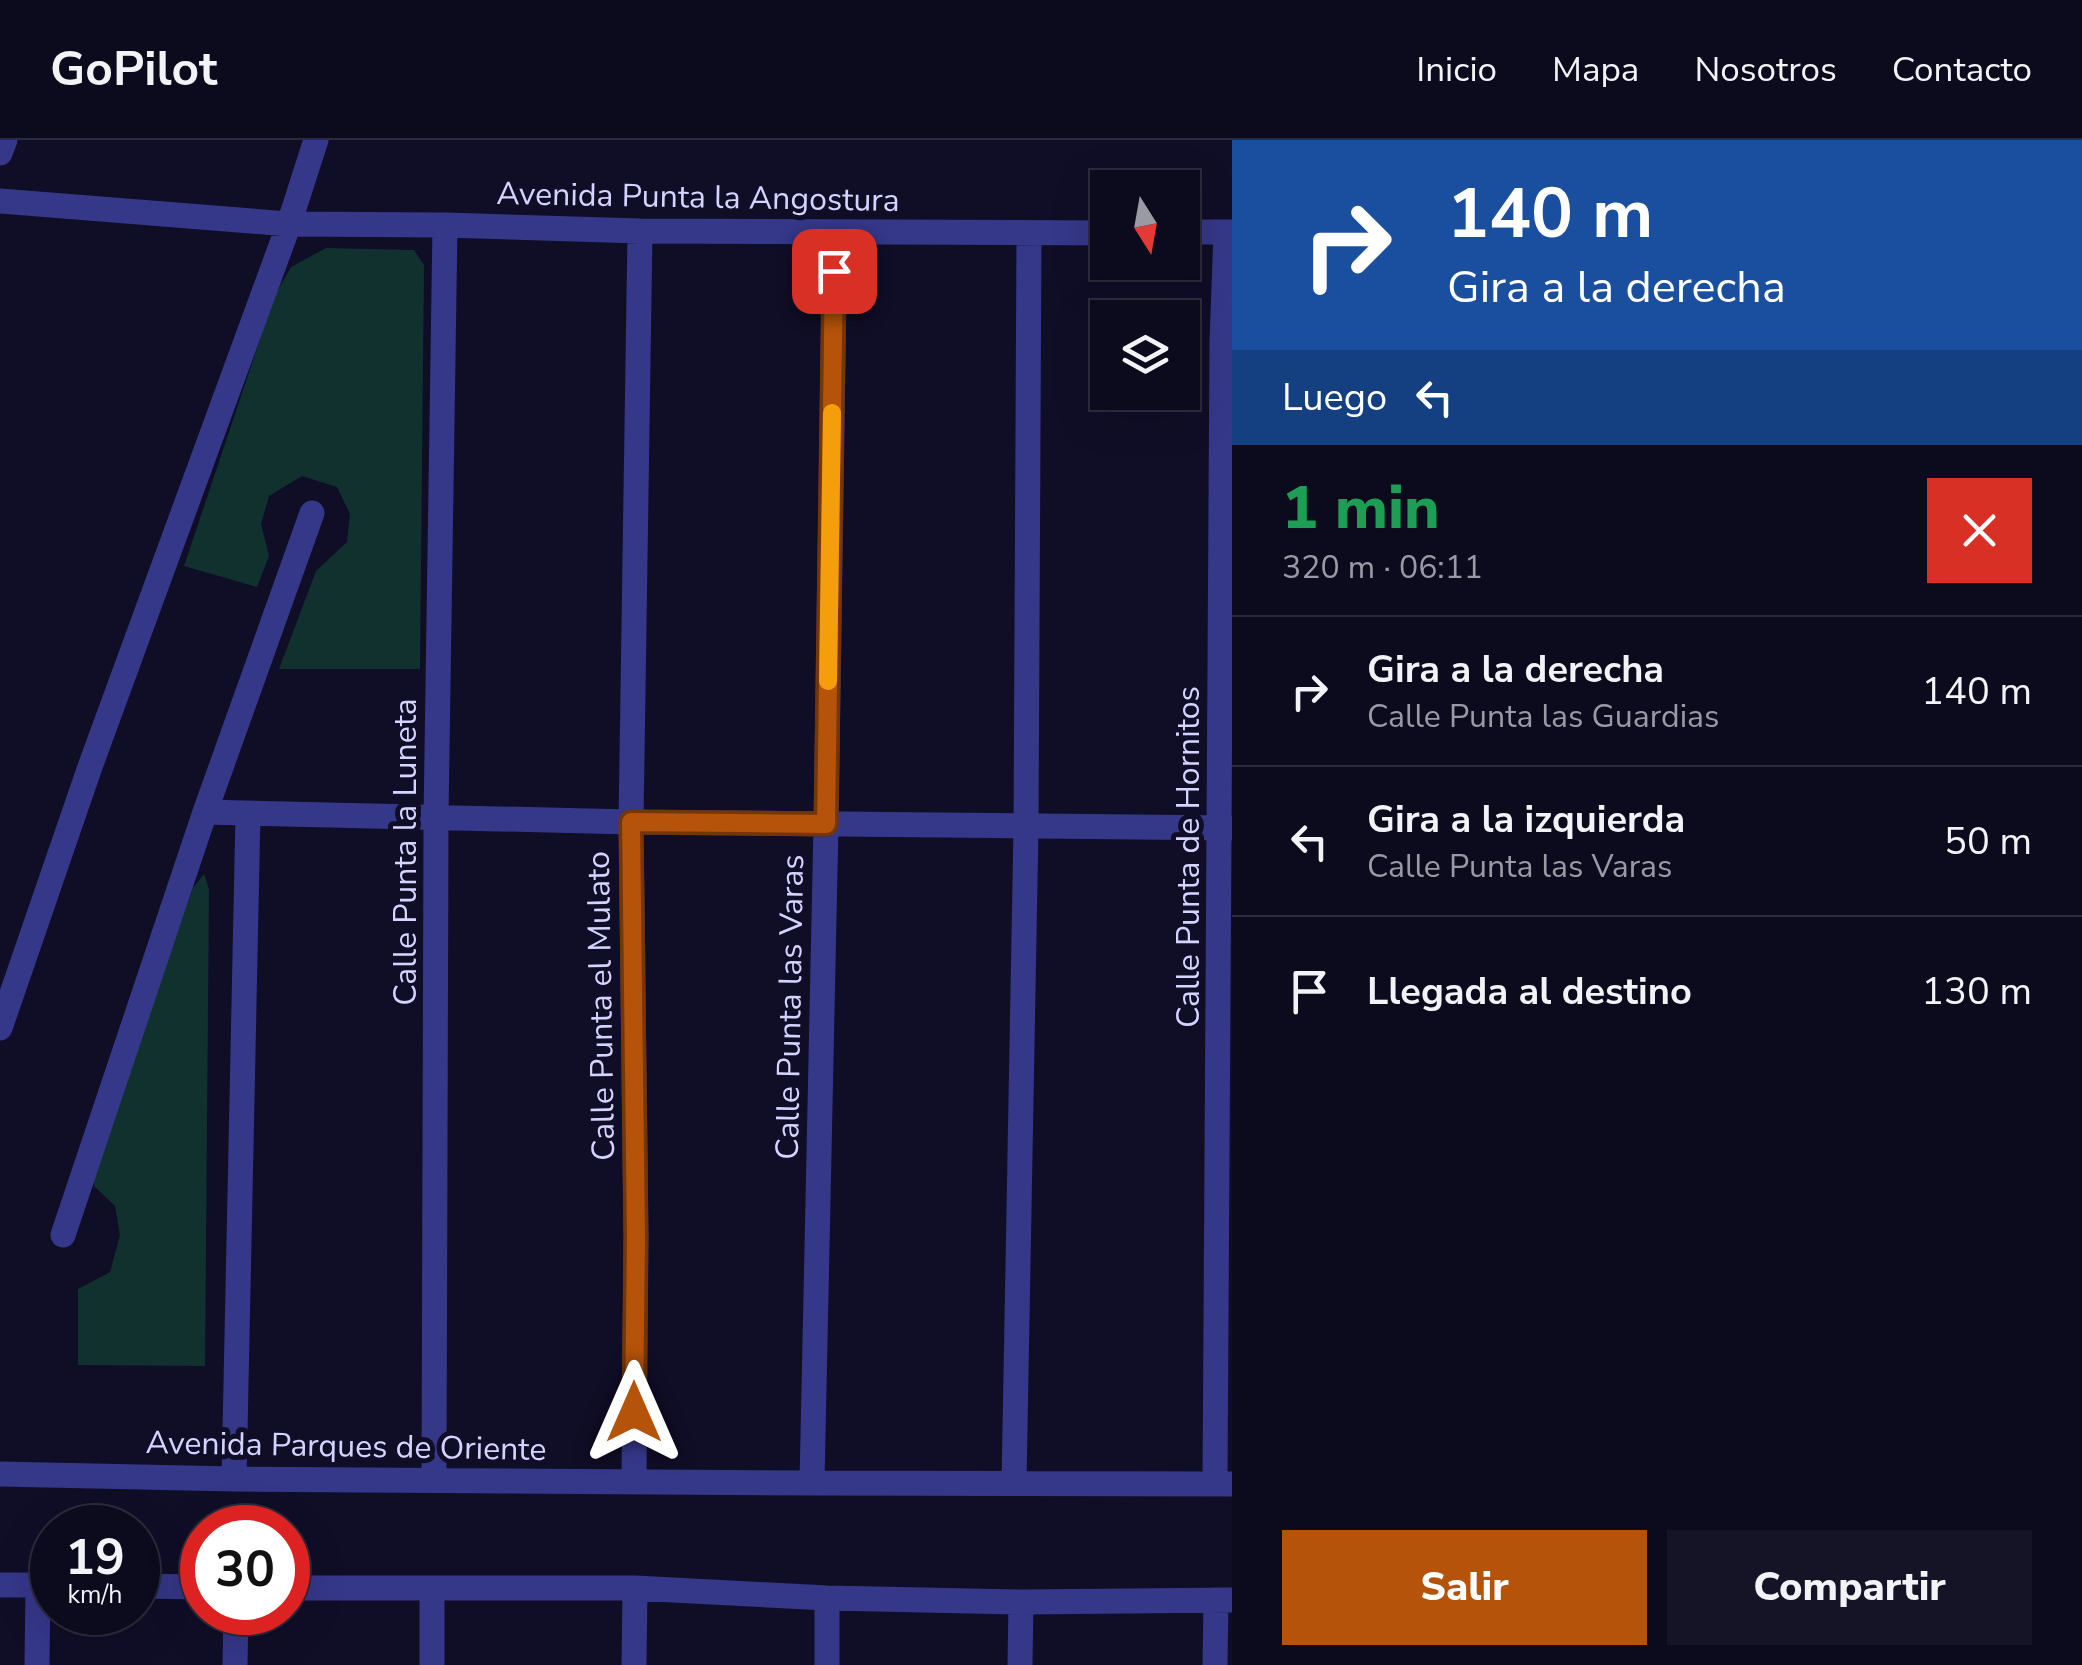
<!DOCTYPE html>
<html lang="es">
<head>
<meta charset="utf-8">
<style>
  :root { --surface:#0c0a1d; --page:#151326; --text:#f1f3f6; --muted:#9a9aa4; --line:#2c2b3b; --accent:#b45309 }
  body { margin:0; font-family:"Nunito Sans",sans-serif; background:var(--page); color:var(--text); height:100vh; display:flex; flex-direction:column; font-size:38px; white-space:nowrap }
  * { box-sizing:border-box; margin:0 }
  p { font-size:32px; color:var(--muted) }
  .icon { flex:none; width:55px; height:55px; fill:none; stroke:currentColor; stroke-width:2; stroke-linecap:round; stroke-linejoin:round }
  .map { position:relative; flex:1; overflow:hidden }
  .drawer { display:flex; flex-direction:column; background:var(--surface); width:850px }
  .drawer>* { flex:none }
  .banner { background:#1a4fa0; color:#fff; overflow:hidden }
  .needle { width:65px; rotate:169deg }
  .tools { position:absolute; left:1090px; top:30px; display:grid; gap:20px }
  .tools a { display:grid; place-items:center; width:110px; height:110px; border-radius:0px; background:var(--surface); box-shadow:0 10px 40px #0002,0 0 0 2px var(--line); font-size:50px }
  .speed { position:absolute; left:30px; top:1365px; display:flex; gap:20px; font-size:50px; font-weight:700; text-align:center }
  .speed>* { display:grid; place-content:center; width:130px; height:130px; border-radius:50%; background:var(--surface); box-shadow:0 10px 40px #0002,0 0 0 2px var(--line); line-height:1 }
  .speed small { font-size:25px; font-weight:400 }
  .speed .limit { border:15px solid #d22; background:#fff; color:#111 }
  .pin { position:absolute; display:grid; place-items:center; width:85px; height:85px; color:#fff; margin:-42px; border-radius:20px; box-shadow:0 5px 15px #0006 }
  .me { position:absolute; width:110px; margin:-55px; rotate:0deg; stroke-linejoin:round; filter:drop-shadow(0 0 8px #0008) }
  .turn { display:flex; align-items:center; gap:35px; height:210px; padding:0 50px; font-size:45px }
  .turn .icon { width:130px; height:130px; stroke-width:2.5 }
  .turn b { display:block; font-size:70px; line-height:85px }
  .then { display:flex; align-items:center; height:95px; padding:0 50px; background:#0003; gap:20px; font-size:38px }
  .round { display:grid; place-items:center; flex:none; width:105px; height:105px; border-radius:0px; background:var(--page) }
  .summary { display:flex; align-items:center; justify-content:space-between; height:170px; padding:0 50px }
  h1 { font-size:60px; font-weight:800; line-height:75px; color:#1e9e55 }
  .cta { display:flex; gap:20px; margin-top:auto; padding:20px 50px }
  .cta a { flex:1; height:115px; border-radius:0px; background:var(--accent); color:#fff; font-size:40px; font-weight:800; line-height:115px; text-align:center }
  .cta a+a { background:var(--page); color:var(--text) }
  ul { padding:0; list-style:none }
  li { display:flex; align-items:center; gap:30px; height:150px; padding:0 50px; border-top:2px solid var(--line) }
  li div { flex:1 }
  li b { display:block; font-size:38px }
  li em { font-style:normal }
  header { display:flex; align-items:center; gap:60px; box-sizing:border-box; height:140px; padding:0 50px; background:var(--surface); border-bottom:2px solid var(--line) }
  header strong { font-size:48px }
  nav { display:flex; gap:55px; margin-inline-start:auto; font-size:35px }
  main { display:flex; flex:1; min-height:0 }
  .map>svg:first-child { display:block }
</style>
</head>
<body>
<header>
<strong>GoPilot</strong>
<nav><a>Inicio</a><a>Mapa</a><a>Nosotros</a><a>Contacto</a></nav>
</header>
<main>
<div class="map">
<svg width="1232" height="1525" viewBox="0 0 1232 1525">
  <rect width="100%" height="100%" fill="#100d27"/>
  <path fill="#10312e" d="M326 108 414 110 424 125 420 529H279L316 431 347 402 350 374 337 347 302 336 269 356 261 384 269 416 257 447 184 426 275 155 291 127Z
    M204 734 209 749 205 1226 78 1225V1149L110 1132 120 1095 115 1066 94 1046 93 1034 193 748Z"/>
  <g fill="none" stroke-linecap="round" stroke-linejoin="round">
    <path stroke="#353789" stroke-width="25" d="M0 13 5 0
      M0 61 289 84 445 85 640 91 1108 93
      M1182 92H1232
      M205 672 631 682 1232 688
      M0 888 91 624 289 84 316 0
      M63 1095 205 672 312 373
      M0 1334 234 1339 812 1343 1232 1344
      M234 1339 248 674
      M434 1340 436 678 445 85
      M634 1341 636 1097 631 682 640 91
      M812 1343 826 684 835 92
      M1014 1343 1026 687 1029 93
      M1215 1343 1222 201 1226 92
      M0 1445H52
      M138 1446 202 1447
      M288 1448H635L827 1458 1021 1462 1232 1460
      M37 1525 38 1445
      M235 1525 236 1472
      M432 1525V1449
      M634 1525 635 1448
      M827 1525V1458
      M1020 1525 1021 1462
      M1215 1525 1216 1460"/>
  </g>
  <g fill="none" stroke-linecap="round" stroke-linejoin="round">
    <g stroke="#753606" stroke-width="25">
      <path id="route" d="M634 1272 636 1097 631 682 826 684 834 131"/>
    </g>
    <use href="#route" stroke="#b45309" stroke-width="18"/>
    <path stroke="#f59e0b" stroke-width="18" d="M828 541 832 273"/>
  </g>
  <g text-anchor="middle" dominant-baseline="central" stroke-width="10" stroke-linejoin="round" paint-order="stroke">
    <g font-size="32" fill="#d5d3ff" stroke="#100d27">
      <text transform="translate(698 57) rotate(1)">Avenida Punta la Angostura</text>
      <text transform="translate(405 712) rotate(-90)">Calle Punta la Luneta</text>
      <text transform="translate(1188 717) rotate(-90)">Calle Punta de Hornitos</text>
      <text transform="translate(601 866) rotate(-91)">Calle Punta el Mulato</text>
      <text transform="translate(790 867) rotate(-89)">Calle Punta las Varas</text>
      <text transform="translate(346 1306) rotate(1)">Avenida Parques de Oriente</text>
    </g>
  </g>
</svg>
<div class="tools">
<a><svg class="needle" viewBox="-14 -14 28 28"><path d="M0-13l5 13h-10z" fill="#e53935"/><path d="M0 13l5-13h-10z" fill="#9a9aa4"/></svg></a>
<a><svg class="icon" aria-label="layers" viewBox="0 0 24 24"><path d="M12 4l9 5-9 5-9-5zM3 14l9 5 9-5"/></svg></a>
</div>
<div class="speed"><div>19<small>km/h</small></div><div class="limit">30</div></div>
<div class="pin" style="left:834px;top:131px;background:#d93025"><svg class="icon" aria-label="arrive" viewBox="0 0 24 24"><path d="M6 21V4h12l-3 4 3 4H6"/></svg></div>
<svg class="me" style="left:634px;top:1272px" viewBox="-20 -20 40 40"><path d="M0-17L14 15 0 8-14 15z" fill="#b45309" stroke="#fff" stroke-width="4"/></svg>
</div>
<section class="drawer">
<div class="banner">
<div class="turn"><svg class="icon" aria-label="right" viewBox="0 0 24 24"><path d="M7 20v-9h11M14 6l5 5-5 5"/></svg><div><b>140 m</b>Gira a la derecha</div></div>
<div class="then">Luego<svg class="icon" aria-label="left" viewBox="0 0 24 24"><path d="M17 20v-9H6M10 6l-5 5 5 5"/></svg></div>
</div>
<div class="summary"><div><h1>1 min</h1><p>320 m · 06:11</p></div><a class="round" style="background:#d93025;color:#fff"><svg class="icon" aria-label="close" viewBox="0 0 24 24"><path d="M6 6l12 12M18 6L6 18"/></svg></a></div>
<ul>
<li><svg class="icon" aria-label="right" viewBox="0 0 24 24"><path d="M7 20v-9h11M14 6l5 5-5 5"/></svg><div><b>Gira a la derecha</b><p>Calle Punta las Guardias</p></div><em>140 m</em></li>
<li><svg class="icon" aria-label="left" viewBox="0 0 24 24"><path d="M17 20v-9H6M10 6l-5 5 5 5"/></svg><div><b>Gira a la izquierda</b><p>Calle Punta las Varas</p></div><em>50 m</em></li>
<li><svg class="icon" aria-label="arrive" viewBox="0 0 24 24"><path d="M6 21V4h12l-3 4 3 4H6"/></svg><div><b>Llegada al destino</b></div><em>130 m</em></li>
</ul>
<div class="cta"><a>Salir</a><a>Compartir</a></div>
</section>
</main>
</body>
</html>
